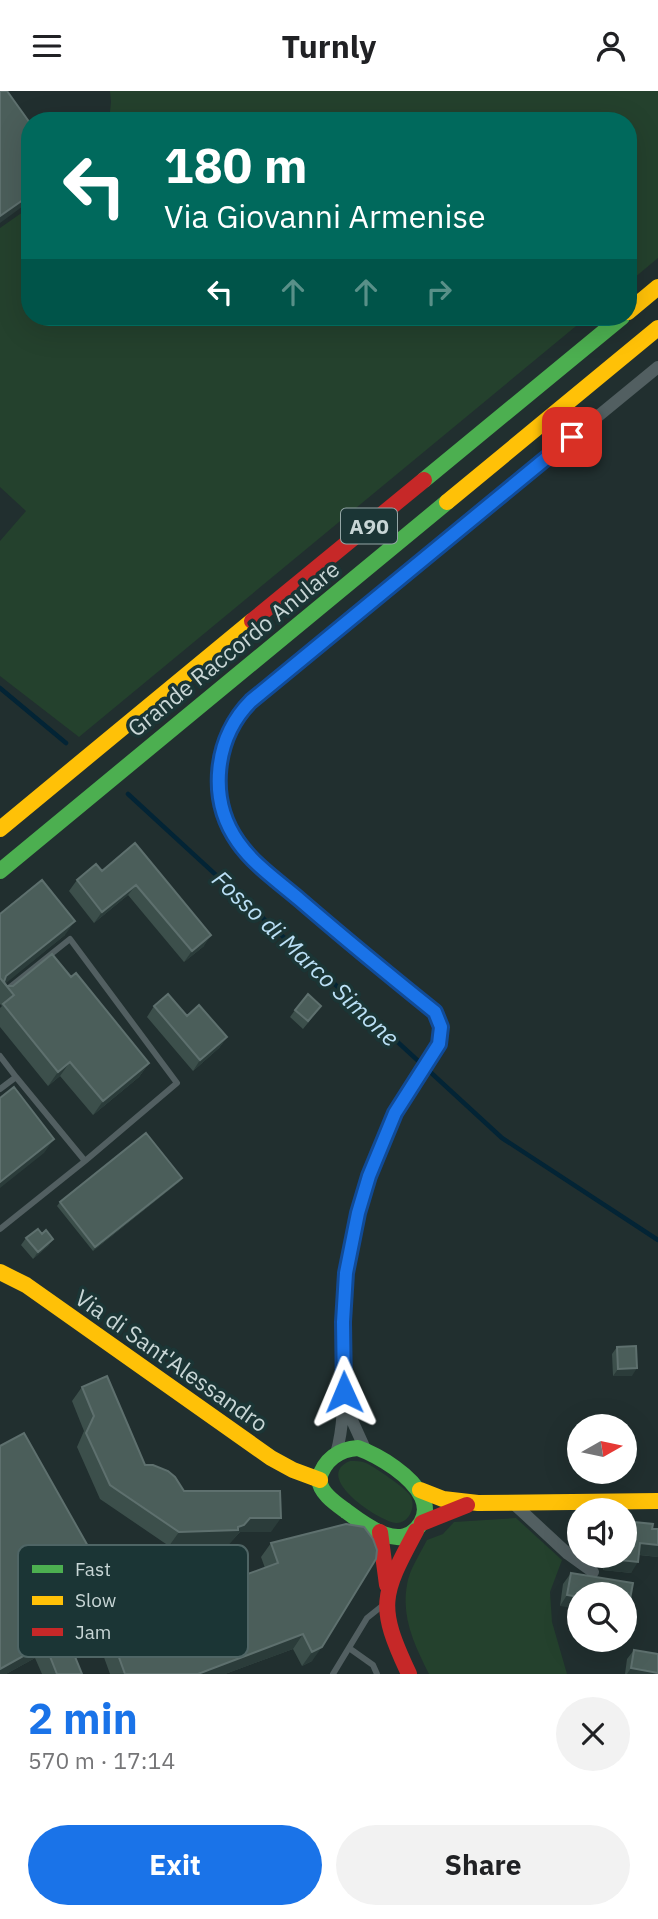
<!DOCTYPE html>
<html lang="en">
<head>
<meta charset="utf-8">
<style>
  :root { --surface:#fff; --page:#f2f2f2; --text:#202124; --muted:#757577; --accent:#1a73e8 }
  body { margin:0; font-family:"IBM Plex Sans",sans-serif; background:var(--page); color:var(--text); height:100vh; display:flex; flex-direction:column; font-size:26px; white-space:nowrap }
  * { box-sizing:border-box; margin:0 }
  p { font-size:23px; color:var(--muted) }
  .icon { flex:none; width:38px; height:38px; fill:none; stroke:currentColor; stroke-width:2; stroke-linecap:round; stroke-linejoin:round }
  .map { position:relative; height:1583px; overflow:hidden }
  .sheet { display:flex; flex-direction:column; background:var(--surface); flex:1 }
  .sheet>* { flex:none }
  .guide { position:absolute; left:21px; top:21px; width:616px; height:214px; border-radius:28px; box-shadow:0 7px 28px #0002; background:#00695c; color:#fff; overflow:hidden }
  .needle { width:46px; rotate:81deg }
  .tools { position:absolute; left:567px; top:1323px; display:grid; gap:14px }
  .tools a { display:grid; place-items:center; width:70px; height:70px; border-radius:50%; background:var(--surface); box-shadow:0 7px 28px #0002; font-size:35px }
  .pin { position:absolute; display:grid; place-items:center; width:60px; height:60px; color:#fff; margin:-30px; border-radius:14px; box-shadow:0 4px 10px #0006 }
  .me { position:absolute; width:77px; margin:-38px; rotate:359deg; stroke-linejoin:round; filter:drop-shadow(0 0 5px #0008) }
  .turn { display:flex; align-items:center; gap:24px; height:147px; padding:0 28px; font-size:32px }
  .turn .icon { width:91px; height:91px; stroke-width:2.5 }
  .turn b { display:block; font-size:49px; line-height:60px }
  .lanes { display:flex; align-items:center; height:66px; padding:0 28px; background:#0003; justify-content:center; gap:35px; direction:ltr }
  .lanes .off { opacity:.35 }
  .round { display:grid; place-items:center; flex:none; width:74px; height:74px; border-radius:37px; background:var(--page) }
  .overview { display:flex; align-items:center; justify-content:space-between; height:119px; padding:0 28px }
  h1 { font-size:42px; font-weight:700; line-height:52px; color:var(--accent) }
  .button { display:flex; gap:14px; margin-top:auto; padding:14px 28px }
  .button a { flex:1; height:80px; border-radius:42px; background:var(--accent); color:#fff; font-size:28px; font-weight:700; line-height:80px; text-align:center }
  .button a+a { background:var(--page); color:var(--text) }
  header { display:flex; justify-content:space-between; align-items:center; height:91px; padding:0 28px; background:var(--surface); font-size:32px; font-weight:700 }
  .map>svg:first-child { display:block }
</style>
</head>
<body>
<header><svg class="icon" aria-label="menu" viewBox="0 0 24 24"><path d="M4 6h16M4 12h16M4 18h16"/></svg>Turnly<svg class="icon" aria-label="person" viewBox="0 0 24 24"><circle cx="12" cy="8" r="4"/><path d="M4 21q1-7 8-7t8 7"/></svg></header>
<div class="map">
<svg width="658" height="1583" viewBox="0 0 658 1583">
  <rect width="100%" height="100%" fill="#212f2f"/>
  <path fill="#24412d" d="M110 0H658V167L628 192V30H109L111 11Z
    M30 116V226H587L79 646 0 585V450L26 420 0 396V137Z
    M350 1370C356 1370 361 1370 366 1372 376 1377 404 1396 410 1404 417 1415 409 1433 396 1432 380 1431 311 1386 350 1370Z
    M516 1427 562 1469 550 1501 552 1531 567 1583H429C415 1555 401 1527 407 1494 409 1479 420 1463 427 1449L443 1443 454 1431Z"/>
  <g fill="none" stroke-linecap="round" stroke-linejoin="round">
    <path stroke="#032435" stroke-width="4.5" d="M0 597 66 652
      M128 703 502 1047 658 1149"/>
    <path stroke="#525f61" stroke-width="6" d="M0 904 70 848 177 992 85 1070 0 1138
      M0 965 16 986
      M0 998 16 986 85 1070
      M349 1557 373 1574 377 1583
      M333 1583 367 1527 382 1515"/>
    <path stroke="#525f61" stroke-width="12" d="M346 1312 351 1327 366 1360
      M336 1363C347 1325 342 1284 343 1246 344 1190 351 1135 370 1083 380 1055 391 1026 407 1000 417 984 432 969 440 951 444 941 441 930 435 921 389 884 343 846 298 808 277 790 251 772 236 748 208 704 215 646 251 610L658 276
      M513 1412 568 1463 593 1481"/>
    <path stroke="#4caf50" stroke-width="16" d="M424 389 622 226
      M0 780 447 411
      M358 1357C380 1365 412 1385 422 1406 426 1415 426 1424 421 1432 402 1463 366 1435 346 1420 335 1412 320 1402 319 1388 324 1369 339 1358 358 1357Z"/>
    <path stroke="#ffc107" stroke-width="16" d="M628 221 658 196
      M447 411 658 237
      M0 738 252 530
      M0 1181 26 1194 271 1367 293 1379 320 1389
      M420 1399 443 1408 478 1412 658 1410"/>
    <path stroke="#c62828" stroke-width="16" d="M252 530 424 389
      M422 1432 467 1414
      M380 1441 387 1494
      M409 1583C377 1515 381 1505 416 1440"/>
  </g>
  <path fill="#3c4f4b" d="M135 752 204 855 184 871 128 804 94 832 69 800 77 789 102 780Z
    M0 823 65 844 5 892 7 895 71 886 149 972 139 986 93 1024 60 985 48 995 0 936V917L2 915 0 913Z
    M154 915 187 925 227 946 219 957 193 980 147 926Z
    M295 919 316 922 303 938 290 926Z
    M182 1087 179 1091 93 1160 57 1115 60 1111Z
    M42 1143 53 1148 48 1155 33 1168 21 1154 26 1147Z
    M617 1256 632 1285H613L612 1263Z
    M82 1296 145 1374 184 1400 271 1441H240L228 1454 169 1455 100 1408 77 1356 84 1340 72 1310Z
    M0 1355 80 1471 39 1494 82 1583H42L35 1567 6 1583H0Z
    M634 1431 652 1438H658V1466L639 1464 631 1482 603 1479 605 1465H625L626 1441Z
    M346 1433 312 1570 302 1575 293 1558 225 1583H110L88 1522 98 1508 186 1484 210 1488 245 1484 265 1477 261 1466 271 1452Z
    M571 1482 633 1492 560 1515 563 1493Z
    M634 1559 658 1583H625L627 1568Z"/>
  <path fill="#2b3c3a" d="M30 104V110L0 132V125Z
    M136 794 128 804 94 832 102 821Z
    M75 830 65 844 5 893 3 890 6 885Z
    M211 844 204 855 184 871 192 860Z
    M227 946 219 957 193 980 200 969Z
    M70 971 60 985 48 995 58 981Z
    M149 972 139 986 93 1024 103 1010Z
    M54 1048 44 1062 0 1097V1091Z
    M182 1087 179 1091 93 1160 95 1156Z
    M53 1148 48 1155 33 1168 38 1161Z
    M637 1277 632 1285H613L618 1278Z
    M250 1427H281L271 1441H240L228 1454 169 1455 179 1441 238 1436Z
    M640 1452 658 1454V1466L633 1463Z
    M89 1457 80 1471 26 1501 35 1488Z
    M611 1468 638 1471 631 1482 603 1479Z
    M567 1504 579 1506V1518L560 1515Z
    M303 1543 293 1558 225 1583H198Z
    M45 1553 35 1567 6 1583H0V1578Z
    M322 1556 312 1570 302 1575 312 1561Z
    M631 1577 658 1582V1583H627Z"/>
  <path fill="#4b5e5a" stroke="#5e706e" stroke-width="2" d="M0 0H7L30 32V104L0 125Z
    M135 752 211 844 192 860 136 794 102 821 77 789 96 773 102 780Z
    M42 789 75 830 6 885 4 891 7 895H13L52 863 71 886 76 882 149 972 103 1010 70 971 58 981 3 913 14 904 0 887V823Z
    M168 903 187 925 199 914 227 946 200 969 154 915Z
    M308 903 321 915 308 930 295 919Z
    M14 996 54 1048 0 1091V1007Z
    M146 1042 182 1087 95 1156 60 1111Z
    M38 1138 42 1143 46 1139 53 1148 38 1161 26 1147Z
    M636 1255 637 1277 618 1278 617 1256Z
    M107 1285 145 1374H153L168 1380 175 1386 184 1400H280L281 1427H250L244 1434 238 1436V1439L179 1441 110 1394 86 1342 94 1325 82 1296Z
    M24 1342 89 1457 35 1488 65 1541 82 1583H57L45 1553 0 1578V1355Z
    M634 1431 653 1433 652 1438H658V1454L640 1452 638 1471 611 1468V1465H625V1450L632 1451Z
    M346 1433 364 1436 373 1448 377 1459 376 1468 322 1556 312 1561 303 1543 198 1583H125L98 1508 182 1473 186 1484 207 1477 210 1488 242 1475 245 1484 278 1472 271 1452Z
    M571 1482 633 1492 629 1514 625 1513V1503H579V1506L567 1504Z
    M634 1559 658 1563V1582L631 1577Z"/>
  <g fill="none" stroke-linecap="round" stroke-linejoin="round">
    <g stroke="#114b97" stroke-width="18">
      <path id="route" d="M344 1301 343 1231 346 1182 358 1122 369 1085 395 1022 439 953 441 936 435 921C389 884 344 847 300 809 279 791 254 774 238 751 207 707 215 646 251 610L572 346"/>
    </g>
    <use href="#route" stroke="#1a73e8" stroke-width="12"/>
  </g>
  <g text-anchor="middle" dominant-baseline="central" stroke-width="7" stroke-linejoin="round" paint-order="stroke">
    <rect fill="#1b3535" stroke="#94a6a6" stroke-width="2" x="341" y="417.5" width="56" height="35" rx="5"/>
    <g font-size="21" font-weight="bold" fill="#c8d6d6">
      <text x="369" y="435">A90</text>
    </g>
    <g font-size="23" fill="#c8d6d6" stroke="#1b3535">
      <text transform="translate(233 557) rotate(-39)">Grande Raccordo Anulare</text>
      <text transform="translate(172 1269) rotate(35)">Via di Sant'Alessandro</text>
    </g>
    <g font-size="24" font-style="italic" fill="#bbe0f6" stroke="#1b3535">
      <text transform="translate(306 867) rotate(43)">Fosso di Marco Simone</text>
    </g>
  </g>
  <rect x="18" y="1454" width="230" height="112" rx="10" fill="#1b3535" stroke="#4f6565" stroke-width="2"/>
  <rect x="32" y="1474" width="31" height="8" fill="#4caf50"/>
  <rect x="32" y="1505" width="31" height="9" fill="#ffc107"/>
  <rect x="32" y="1537" width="31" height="8" fill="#c62828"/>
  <g font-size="19" fill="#c8d6d6">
    <text x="75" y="1485">Fast</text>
    <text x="75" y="1516">Slow</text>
    <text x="75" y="1548">Jam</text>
  </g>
</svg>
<div class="tools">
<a><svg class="needle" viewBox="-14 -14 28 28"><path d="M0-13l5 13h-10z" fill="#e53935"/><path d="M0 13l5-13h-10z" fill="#757577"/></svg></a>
<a><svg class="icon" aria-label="sound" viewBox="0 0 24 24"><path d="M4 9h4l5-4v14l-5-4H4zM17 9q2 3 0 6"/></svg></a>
<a><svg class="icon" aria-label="search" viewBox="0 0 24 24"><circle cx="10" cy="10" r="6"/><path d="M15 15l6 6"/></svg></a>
</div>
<div class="pin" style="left:572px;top:346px;background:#d93025"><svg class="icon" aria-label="arrive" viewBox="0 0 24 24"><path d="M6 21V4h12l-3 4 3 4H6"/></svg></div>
<svg class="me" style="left:344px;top:1301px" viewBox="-20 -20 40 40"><path d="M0-17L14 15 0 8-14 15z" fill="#1a73e8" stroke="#fff" stroke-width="4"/></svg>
<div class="guide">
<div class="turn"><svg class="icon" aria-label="left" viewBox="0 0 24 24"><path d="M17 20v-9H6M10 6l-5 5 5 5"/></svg><div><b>180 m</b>Via Giovanni Armenise</div></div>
<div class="lanes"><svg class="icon" aria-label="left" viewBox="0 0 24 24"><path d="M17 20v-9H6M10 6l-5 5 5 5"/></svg><svg class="icon off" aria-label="ahead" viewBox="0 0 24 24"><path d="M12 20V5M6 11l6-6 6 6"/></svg><svg class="icon off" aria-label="ahead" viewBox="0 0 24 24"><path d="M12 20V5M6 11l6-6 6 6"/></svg><svg class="icon off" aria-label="right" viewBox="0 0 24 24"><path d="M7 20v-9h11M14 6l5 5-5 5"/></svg></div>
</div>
</div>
<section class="sheet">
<div class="overview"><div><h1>2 min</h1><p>570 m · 17:14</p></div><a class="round"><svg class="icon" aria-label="close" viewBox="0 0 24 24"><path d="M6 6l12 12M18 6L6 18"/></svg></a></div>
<div class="button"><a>Exit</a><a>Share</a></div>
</section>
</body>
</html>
